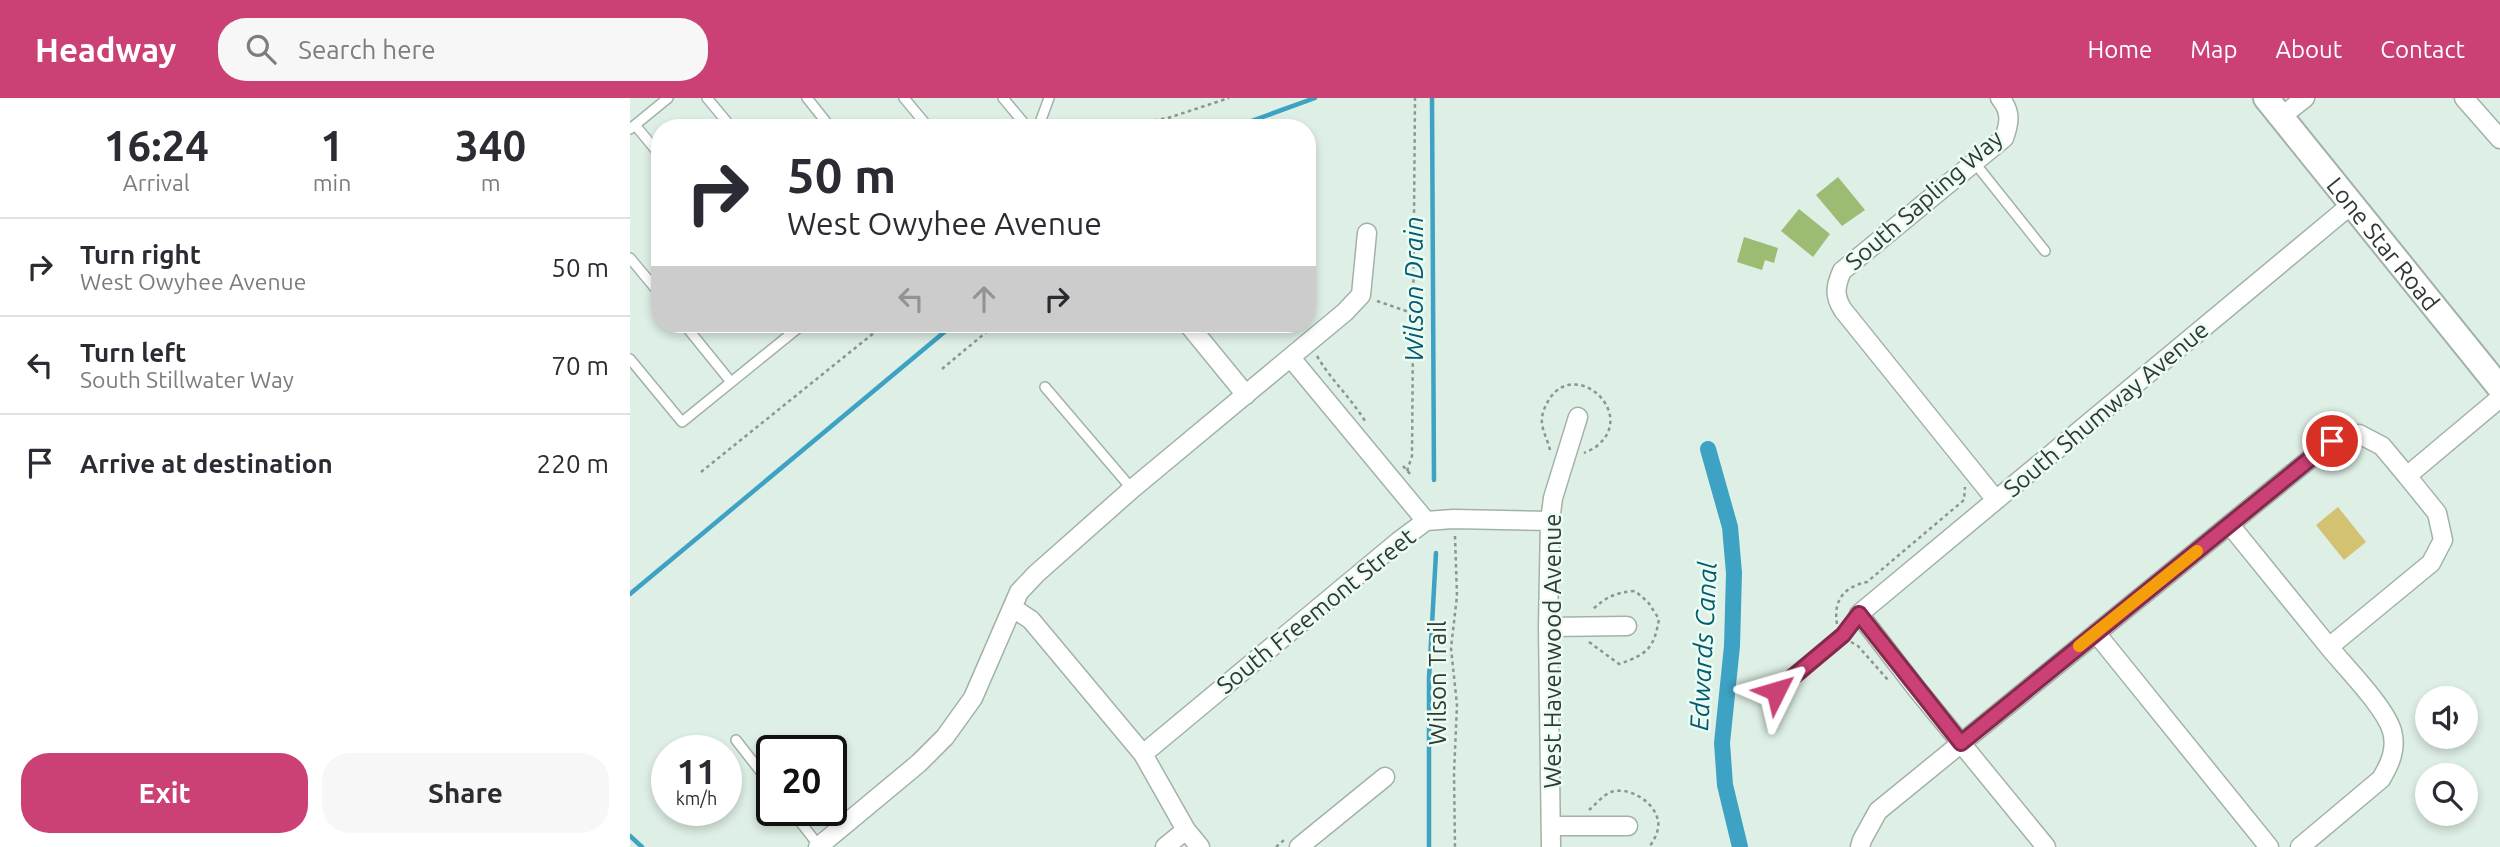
<!DOCTYPE html>
<html lang="en">
<head>
<meta charset="utf-8">
<style>
  :root { --surface:#fff; --page:#f7f7f7; --text:#2b2b33; --muted:#7c7c81; --line:#e1e1e2; --accent:#cb4075 }
  body { margin:0; font-family:Ubuntu,sans-serif; background:var(--page); color:var(--text); height:100vh; display:flex; flex-direction:column; font-size:26px; white-space:nowrap }
  * { box-sizing:border-box; margin:0 }
  p { font-size:23px; color:var(--muted) }
  .icon { flex:none; width:38px; height:38px; fill:none; stroke:currentColor; stroke-width:2; stroke-linecap:round; stroke-linejoin:round }
  .map { position:relative; flex:1; overflow:hidden }
  .panel { display:flex; flex-direction:column; background:var(--surface); width:630px }
  .panel>* { flex:none }
  .top-card { position:absolute; left:21px; top:21px; width:665px; height:214px; border-radius:28px; box-shadow:0 4px 10px #0003; background:#fff; color:var(--text); overflow:hidden }
  .buttons { position:absolute; left:1785px; top:588px; display:grid; gap:14px }
  .buttons a { display:grid; place-items:center; width:63px; height:63px; border-radius:50%; background:var(--surface); box-shadow:0 4px 10px #0003; font-size:35px }
  .speed { position:absolute; left:21px; top:637px; display:flex; gap:14px; font-size:35px; font-weight:700; text-align:center }
  .speed>* { display:grid; place-content:center; width:91px; height:91px; border-radius:50%; background:var(--surface); box-shadow:0 4px 10px #0003; line-height:1 }
  .speed small { font-size:18px; font-weight:400 }
  .speed .limit { border:4px solid #111; border-radius:10px; background:#fff; color:#111 }
  .pin { position:absolute; display:grid; place-items:center; width:60px; height:60px; color:#fff; margin:-30px; border:4px solid #fff; border-radius:50%; box-shadow:0 2px 7px #0007 }
  .me { position:absolute; width:77px; margin:-38px; rotate:50deg; stroke-linejoin:round; filter:drop-shadow(0 0 5px #0008) }
  .turn { display:flex; align-items:center; gap:24px; height:147px; padding:0 21px; font-size:32px }
  .turn .icon { width:91px; height:91px; stroke-width:2.5 }
  .turn b { display:block; font-size:49px; line-height:60px }
  .lanes { display:flex; align-items:center; height:66px; padding:0 21px; background:#0003; justify-content:center; gap:35px; direction:ltr }
  .lanes .off { opacity:.35 }
  .eta { display:flex; justify-content:space-evenly; align-items:center; height:119px; text-align:center }
  .eta b { font-size:42px; font-weight:700; line-height:49px }
  .action { display:flex; gap:14px; margin-top:auto; padding:14px 21px }
  .action a { flex:1; height:80px; border-radius:28px; background:var(--accent); color:#fff; font-size:28px; font-weight:700; line-height:80px; text-align:center }
  .action a+a { background:var(--page); color:var(--text) }
  ul { padding:0; list-style:none }
  li { display:flex; align-items:center; gap:21px; height:98px; padding:0 21px; border-top:2px solid var(--line) }
  li div { flex:1 }
  li b { display:block; font-size:26px }
  li em { font-style:normal }
  header { display:flex; align-items:center; gap:42px; box-sizing:border-box; height:98px; padding:0 35px; background:var(--accent); color:#fff }
  header strong { font-size:33px }
  nav { display:flex; gap:38px; margin-inline-start:auto; font-size:24px }
  .search { width:490px; height:63px; background:var(--page); display:flex; align-items:center; gap:18px; box-sizing:border-box; padding:0 24px; border-radius:28px; color:var(--muted); font-size:26px }
  main { display:flex; flex:1; min-height:0 }
  .map>svg:first-child { display:block }
</style>
</head>
<body>
<header>
<strong>Headway</strong>
<div class="search"><svg class="icon" aria-label="search" viewBox="0 0 24 24"><circle cx="10" cy="10" r="6"/><path d="M15 15l6 6"/></svg>Search here</div>
<nav><a>Home</a><a>Map</a><a>About</a><a>Contact</a></nav>
</header>
<main>
<section class="panel">
<div class="eta">
<div><b>16:24</b><p>Arrival</p></div>
<div><b>1</b><p>min</p></div>
<div><b>340</b><p>m</p></div>
</div>
<ul>
<li><svg class="icon" aria-label="right" viewBox="0 0 24 24"><path d="M7 20v-9h11M14 6l5 5-5 5"/></svg><div><b>Turn right</b><p>West Owyhee Avenue</p></div><em>50 m</em></li>
<li><svg class="icon" aria-label="left" viewBox="0 0 24 24"><path d="M17 20v-9H6M10 6l-5 5 5 5"/></svg><div><b>Turn left</b><p>South Stillwater Way</p></div><em>70 m</em></li>
<li><svg class="icon" aria-label="arrive" viewBox="0 0 24 24"><path d="M6 21V4h12l-3 4 3 4H6"/></svg><div><b>Arrive at destination</b></div><em>220 m</em></li>
</ul>
<div class="action"><a>Exit</a><a>Share</a></div>
</section>
<div class="map">
<svg width="1870" height="749" viewBox="0 0 1870 749">
  <rect width="100%" height="100%" fill="#deefe5"/>
  <path fill="#d4c273" d="M1708 409 1736 444 1714 462 1686 427Z"/>
  <g fill="none" stroke-linecap="round" stroke-linejoin="round">
    <path stroke="#3da2c3" stroke-width="4.5" d="M802 0 804 382
      M602 30 685 0
      M0 496 324 226
      M0 738 12 749
      M799 749V580L806 455"/>
    <path stroke="#3da2c3" stroke-width="16" d="M1078 351 1100 429 1104 475 1102 548 1092 645 1095 687 1110 749"/>
  </g>
  <path fill="#9cbc74" d="M1208 79 1235 112 1212 128 1186 97Z
    M1169 111 1200 136 1183 159 1151 133Z
    M1114 139 1148 150 1144 165 1135 162 1132 172 1107 164Z"/>
  <g fill="none" stroke-linecap="round" stroke-linejoin="round">
    <g stroke="#a2b2a8" stroke-width="12">
      <path id="lane" d="M77 0 102 30
        M177 0 201 30
        M274 0 299 30
        M373 0 398 30
        M5 27 30 57
        M408 30 419 0
        M0 31 38 0
        M1344 64 1415 153
        M0 160 30 196
        M54 226 101 284
        M0 261 52 324 173 226
        M415 289 502 391
        M1146 593 1213 537 1229 516
        M106 642 142 688
        M161 712 189 748"/>
    </g>
    <g stroke="#a2b2a8" stroke-width="21">
      <path id="street" d="M1834 0 1870 41
        M1652 18 1675 0
        M558 226 616 297
        M661 260 796 423
        M1366 402 1213 212C1204 198 1205 189 1212 173L1374 40C1380 24 1381 13 1370 0
        M1600 427 1699 549
        M383 510 401 522 513 656 556 732 570 749
        M918 529 997 528
        M1466 535 1639 749
        M513 656 769 443 796 423 823 421 920 423
        M921 728H998
        M188 749 289 665 315 639 343 600 389 494 406 476 502 391 715 214 731 197 737 135
        M535 749 556 732
        M669 749 755 679
        M921 749 918 529 920 423 923 400 948 319
        M1230 749 1232 742 1248 713 1702 343 1729 336 1752 348 1777 378 1870 300
        M1416 749 1286 590 1229 516 1722 106
        M1670 749 1751 681C1760 666 1767 651 1762 633 1755 609 1716 570 1699 549L1801 465 1813 442 1807 415 1777 378"/>
    </g>
    <g stroke="#a2b2a8" stroke-width="28">
      <g id="secondary">
        <path id="s1" d="M1636 0 1870 290"/>
      </g>
    </g>
    <path stroke="#8a968f" stroke-width="2.5" stroke-dasharray="3.5 3.5" stroke-linecap="butt" d="M498 30 502 26 538 20 599 0
      M747 203 782 215
      M687 258C701 282 721 300 735 323
      M312 271 366 226
      M920 352C918 343 913 334 912 326 911 316 915 308 920 300 947 261 1006 315 968 347 964 351 958 353 954 355
      M773 368 782 378
      M777 373 782 358 785 0
      M71 374 255 226
      M825 438 827 498 821 550 827 607 824 675 825 749
      M1207 526C1203 502 1214 489 1237 484L1334 402 1335 389
      M959 544 989 566C1018 556 1024 550 1029 521L1018 504 1005 493C986 494 976 499 962 512
      M1221 544 1228 548 1258 582
      M959 712C965 707 973 697 981 694 999 688 1025 704 1028 723 1030 731 1024 743 1019 749
      M646 749 654 742"/>
    <use href="#lane" stroke="#fff" stroke-width="9"/>
    <use href="#street" stroke="#fff" stroke-width="18"/>
    <use href="#secondary" stroke="#fff" stroke-width="24"/>
  </g>
  <g fill="none" stroke-linecap="round" stroke-linejoin="round">
    <g stroke="#842a4c" stroke-width="18">
      <path id="route" d="M1146 593 1213 537 1229 516 1331 645 1702 343"/>
    </g>
    <use href="#route" stroke="#cb4075" stroke-width="12"/>
    <path stroke="#f59e0b" stroke-width="12" d="M1449 548 1567 453"/>
  </g>
  <g text-anchor="middle" dominant-baseline="central" stroke-width="5" stroke-linejoin="round" paint-order="stroke">
    <g font-size="24" fill="#323834" stroke="#ebfdf2">
      <text transform="translate(1294 102) rotate(-41)">South Sapling Way</text>
      <text stroke="none"><textPath href="#s1" startOffset="187">Lone Star Road</textPath></text>
      <text transform="translate(1476 311) rotate(-40)">South Shumway Avenue</text>
      <text transform="translate(686 513) rotate(-39)">South Freemont Street</text>
      <text transform="translate(922 553) rotate(-90)">West Havenwood Avenue</text>
      <text transform="translate(807 585) rotate(-90)">Wilson Trail</text>
    </g>
    <g font-size="26" font-style="italic" fill="#045a72" stroke="#ebfdf2">
      <text transform="translate(783 191) rotate(-90)">Wilson Drain</text>
      <text transform="translate(1073 548) rotate(-87)">Edwards Canal</text>
    </g>
  </g>
</svg>
<div class="buttons">
<a><svg class="icon" aria-label="sound" viewBox="0 0 24 24"><path d="M4 9h4l5-4v14l-5-4H4zM17 9q2 3 0 6"/></svg></a>
<a><svg class="icon" aria-label="search" viewBox="0 0 24 24"><circle cx="10" cy="10" r="6"/><path d="M15 15l6 6"/></svg></a>
</div>
<div class="speed"><div>11<small>km/h</small></div><div class="limit">20</div></div>
<div class="pin" style="left:1702px;top:343px;background:#d93025"><svg class="icon" aria-label="arrive" viewBox="0 0 24 24"><path d="M6 21V4h12l-3 4 3 4H6"/></svg></div>
<svg class="me" style="left:1146px;top:593px" viewBox="-20 -20 40 40"><path d="M0-17L14 15 0 8-14 15z" fill="#cb4075" stroke="#fff" stroke-width="4"/></svg>
<div class="top-card">
<div class="turn"><svg class="icon" aria-label="right" viewBox="0 0 24 24"><path d="M7 20v-9h11M14 6l5 5-5 5"/></svg><div><b>50 m</b>West Owyhee Avenue</div></div>
<div class="lanes"><svg class="icon off" aria-label="left" viewBox="0 0 24 24"><path d="M17 20v-9H6M10 6l-5 5 5 5"/></svg><svg class="icon off" aria-label="ahead" viewBox="0 0 24 24"><path d="M12 20V5M6 11l6-6 6 6"/></svg><svg class="icon" aria-label="right" viewBox="0 0 24 24"><path d="M7 20v-9h11M14 6l5 5-5 5"/></svg></div>
</div>
</div>
</main>
</body>
</html>
